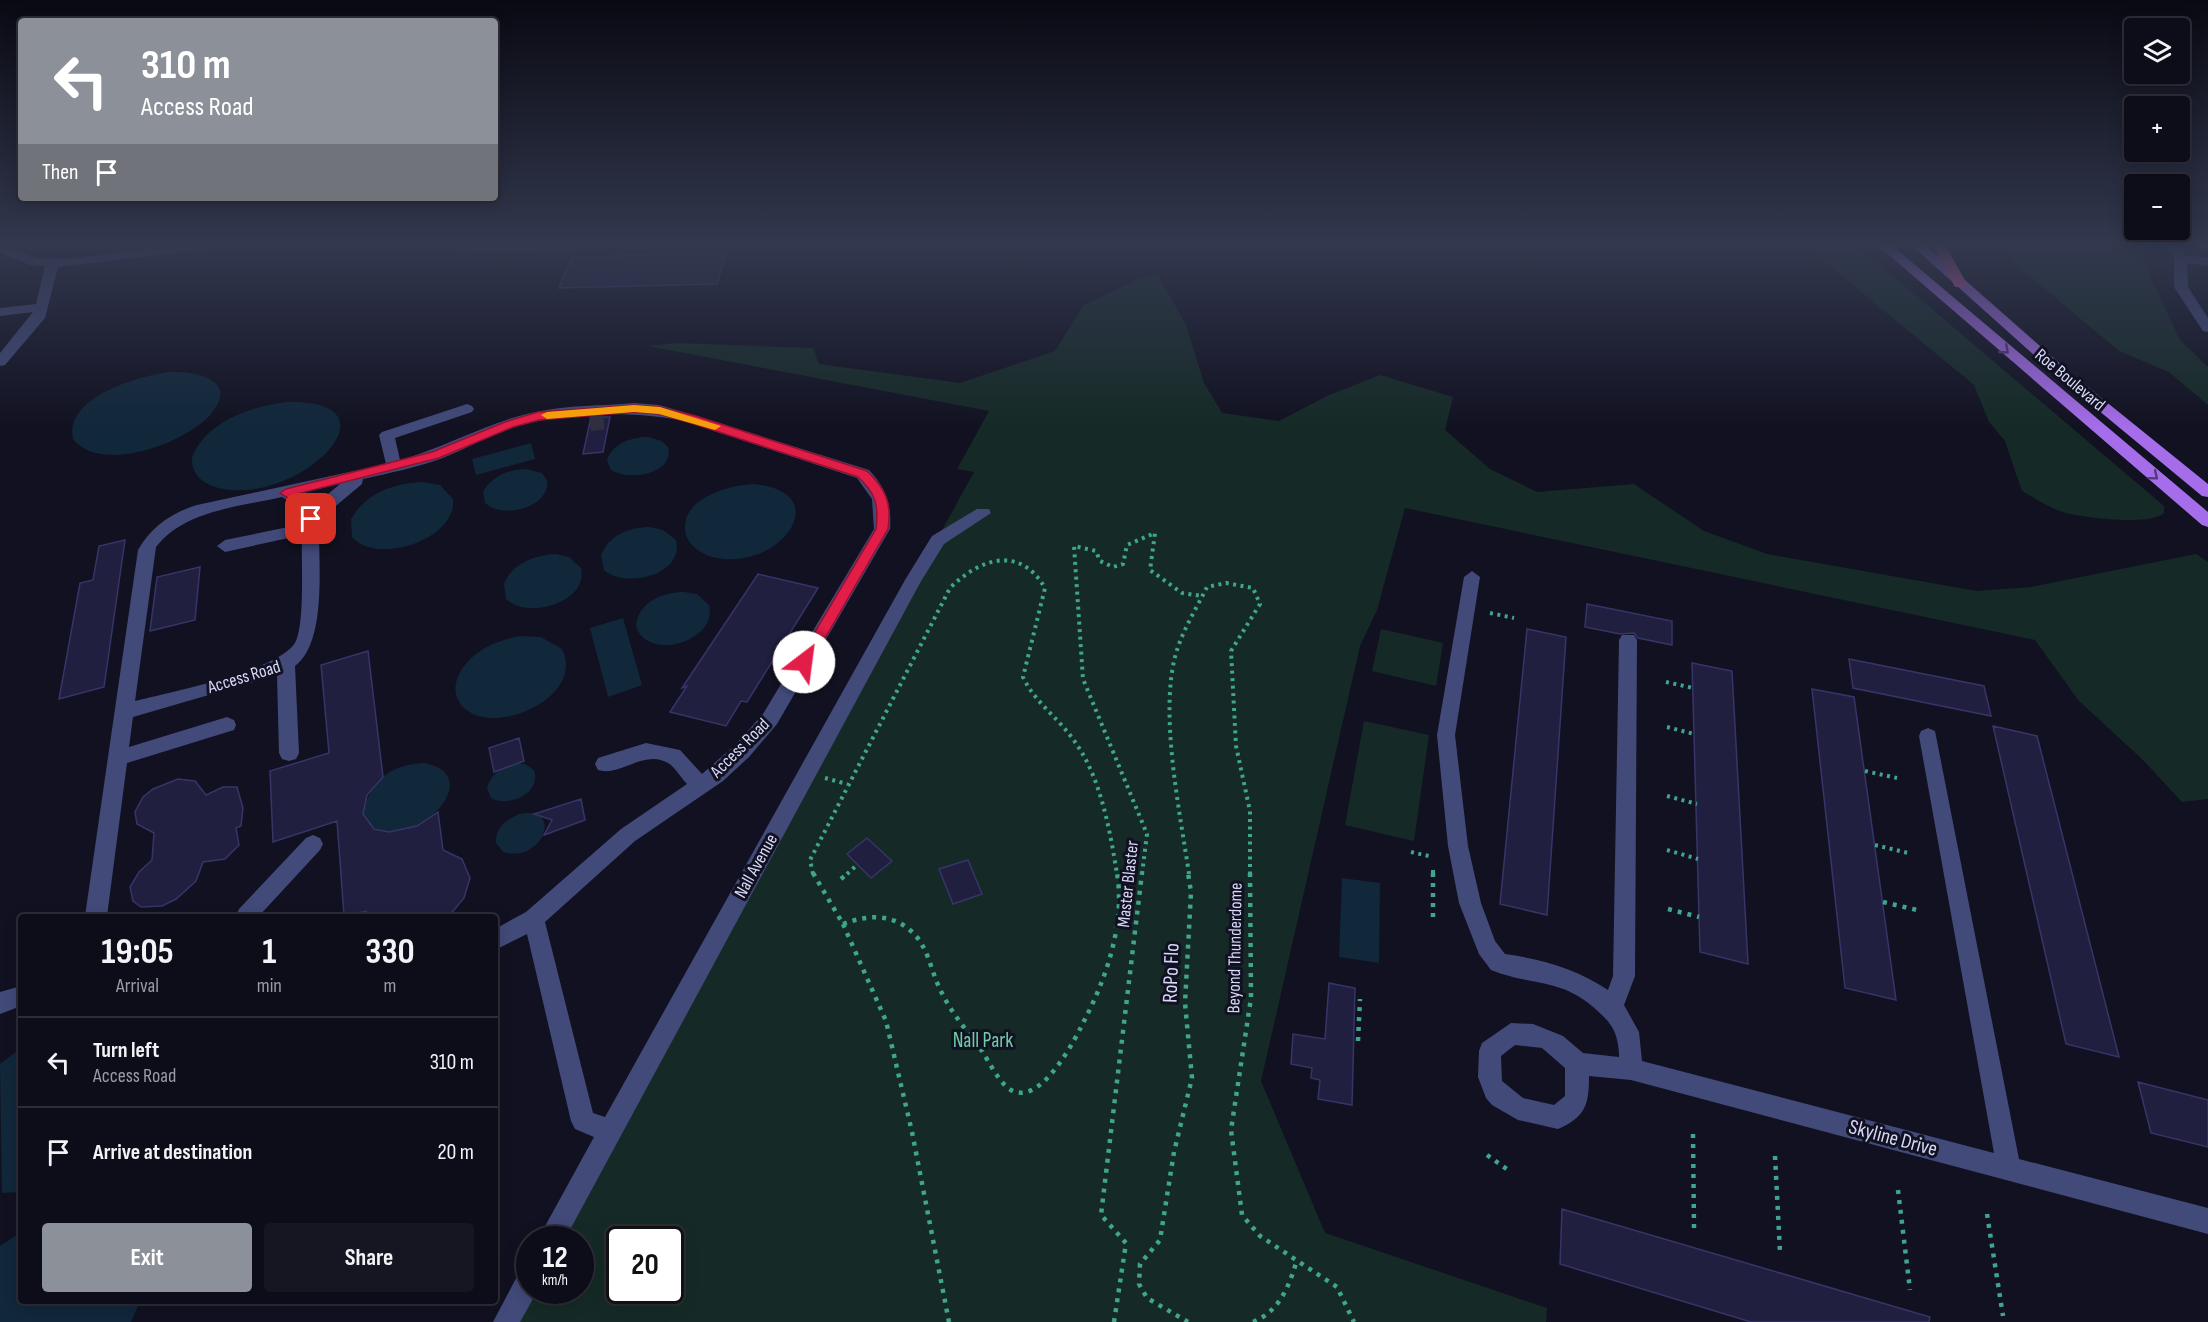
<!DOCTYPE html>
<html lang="en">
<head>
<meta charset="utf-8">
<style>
  :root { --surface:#0d0d19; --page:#161622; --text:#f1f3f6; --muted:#9a9ca2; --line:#2d2d38; --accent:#8c9099 }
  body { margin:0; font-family:"Sofia Sans Condensed",sans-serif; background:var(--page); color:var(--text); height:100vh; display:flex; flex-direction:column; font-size:22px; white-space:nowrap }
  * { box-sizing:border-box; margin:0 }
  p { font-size:20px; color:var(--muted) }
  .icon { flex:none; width:33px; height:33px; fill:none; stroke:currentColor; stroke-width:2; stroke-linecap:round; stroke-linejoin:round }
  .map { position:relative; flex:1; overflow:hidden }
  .drawer { position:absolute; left:18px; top:914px; width:480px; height:390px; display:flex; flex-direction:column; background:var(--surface); border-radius:6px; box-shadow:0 3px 15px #0003,0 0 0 2px var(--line) }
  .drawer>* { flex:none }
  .banner { position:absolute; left:18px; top:18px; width:480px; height:183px; border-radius:6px; box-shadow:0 3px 15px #0003,0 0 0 2px var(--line); background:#8c9099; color:#fff; overflow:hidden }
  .fabs { position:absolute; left:2124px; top:18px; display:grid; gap:12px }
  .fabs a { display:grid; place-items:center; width:66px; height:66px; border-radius:6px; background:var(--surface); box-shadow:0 3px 15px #0003,0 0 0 2px var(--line); font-size:30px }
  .speed { position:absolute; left:516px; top:1226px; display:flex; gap:12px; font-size:30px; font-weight:700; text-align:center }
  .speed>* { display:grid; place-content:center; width:78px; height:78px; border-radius:50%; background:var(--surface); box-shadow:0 3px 15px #0003,0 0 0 2px var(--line); line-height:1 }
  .speed small { font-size:15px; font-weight:400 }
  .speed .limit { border:3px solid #111; border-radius:9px; background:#fff; color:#111 }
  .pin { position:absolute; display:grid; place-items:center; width:51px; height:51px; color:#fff; margin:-26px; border-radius:12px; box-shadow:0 3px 9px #0006 }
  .me { position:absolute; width:66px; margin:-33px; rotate:30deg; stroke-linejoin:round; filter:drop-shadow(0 0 4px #0008) }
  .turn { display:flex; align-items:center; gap:21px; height:126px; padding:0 24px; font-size:27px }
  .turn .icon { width:78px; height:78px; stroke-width:2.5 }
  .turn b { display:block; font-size:42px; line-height:51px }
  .then { display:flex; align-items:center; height:57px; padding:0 24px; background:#0003; gap:12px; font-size:22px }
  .eta { display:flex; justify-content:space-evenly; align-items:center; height:102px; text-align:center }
  .eta b { font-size:36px; font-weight:700; line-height:42px }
  .primary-button { display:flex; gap:12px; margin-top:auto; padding:12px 24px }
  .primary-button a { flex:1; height:69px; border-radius:6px; background:var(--accent); color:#fff; font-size:24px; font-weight:700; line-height:69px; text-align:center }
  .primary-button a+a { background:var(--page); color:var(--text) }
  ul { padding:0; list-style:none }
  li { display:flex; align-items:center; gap:18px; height:90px; padding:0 24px; border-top:2px solid var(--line) }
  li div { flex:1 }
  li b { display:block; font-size:22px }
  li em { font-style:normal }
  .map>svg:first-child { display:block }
</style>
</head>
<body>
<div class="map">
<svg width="2208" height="1322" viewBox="0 0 2208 1322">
  <rect width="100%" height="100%" fill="#111121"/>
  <path fill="#152a26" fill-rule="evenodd" d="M1802 243H1854L2164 506V513C2150 526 2083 518 2063 512 2049 508 2035 498 2022 491L2005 441 1989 422 1974 385Z
    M2005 243H2135L2180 340 2208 367V405L2169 372 2119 351 2014 263Z
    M1158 275 1186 325 1204 383 1222 413 1279 421 1327 396 1380 375 1453 397 1445 430 1490 469 1537 492 1634 484 1704 531 1767 554 1977 591 2031 587 2196 554 2208 562V799L2182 802 2143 760 2079 701 2035 640 1405 508 1377 610 1360 646 1261 1081 1325 1233 1547 1308 1546 1322H507L530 1290H580V1239H552L974 472 957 469 989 411 648 346 676 343 813 348 819 364 960 383 1055 351 1083 306 1137 279ZM620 1239H670V1290H620Z
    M1381 629 1443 643 1436 686 1372 671Z
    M1364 721 1429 735 1414 841 1345 825Z"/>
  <path fill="#11273a" d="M169 372C195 371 240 379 211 414 186 443 101 475 73 439 64 397 139 376 169 372Z
    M286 402C410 399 294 511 215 487 200 482 191 473 192 457 207 421 250 407 286 402Z
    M648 437 662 441 668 447C675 475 627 482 610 469L607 459C614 443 631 437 648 437Z
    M531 443 535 459 476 475 472 459Z
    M527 469 542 473 547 480C551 507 503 520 485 503L483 492C492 476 509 469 527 469Z
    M423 482 440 485 453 499C458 539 377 566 352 537L351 519C366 493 394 483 423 482Z
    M754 484C841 493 775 577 709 556 699 552 689 545 686 535 677 499 729 485 754 484Z
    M650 527 663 530 676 540C685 575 625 589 604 570L601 556C608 535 630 527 650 527Z
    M556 554 569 557 581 568C589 603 527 620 506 599L504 584C512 563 535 555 556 554Z
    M684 592 697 594 709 605C719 641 647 663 636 626 638 602 663 592 684 592Z
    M623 618 642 685 608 697 590 628Z
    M520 636 541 637 562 649C588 700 481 744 458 700 453 690 456 678 462 669 475 649 498 640 520 636Z
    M424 763C491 775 411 857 369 824L363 814C370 780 390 765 424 763Z
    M516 763 525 764 534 770C542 793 509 808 491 798L487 788C491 773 502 767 516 763Z
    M519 814C565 805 543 864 503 852L496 843C495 828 506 820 519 814Z
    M1342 878 1380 883 1379 963 1339 957Z
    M21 1048V1192L2 1193 0 1064Z
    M21 1232V1300L140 1301 131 1322H0V1246Z"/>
  <path fill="#201f3f" stroke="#363568" stroke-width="1.5" d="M726 253 717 284 559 288 572 257Z
    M591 417H610L603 452 583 454Z
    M125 540 104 687 59 699 80 583 93 580 99 546Z
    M200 567 195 620 150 631 157 577Z
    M758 574 818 588 747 702 741 701 726 726 670 712 687 686 682 688Z
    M1587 604 1672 621V645L1638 638 1634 633 1620 634 1585 627Z
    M1527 629 1566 637 1547 915 1500 904Z
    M368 651 383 777 367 795 363 814 374 829 389 832 417 826 438 812 443 850 462 859 470 878 464 898 449 916H369L366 911 344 916 337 821 273 842 270 771 329 753 321 665Z
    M1849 659 1984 686 1991 716 1853 688Z
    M1692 663 1732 671 1748 964 1700 952Z
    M1812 689 1854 697 1896 1000 1845 988Z
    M1993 726 2037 736 2119 1057 2066 1044Z
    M519 738 524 761 494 772 489 748Z
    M178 779 195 781 206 795 223 787H237L243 808 241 826 236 828 239 845 225 859 203 862 196 881 176 899 162 906 141 907 133 901 130 887 139 872 152 860 154 833 137 824 135 812 143 797 153 789Z
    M581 799 585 820 544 835 552 820 534 814Z
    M867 838 892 861 871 878 847 854Z
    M968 860 982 894 953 904 939 869Z
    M1329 983 1355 988 1352 1105 1318 1099 1320 1080 1311 1078 1312 1068 1291 1064 1293 1034 1325 1039Z
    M2138 1082 2208 1100V1147L2151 1133Z
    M1562 1209 1930 1317 1929 1322H1751L1560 1264Z"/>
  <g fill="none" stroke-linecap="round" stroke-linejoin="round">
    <path stroke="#2f2f41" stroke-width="14" stroke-dasharray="14 8" stroke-linecap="butt" d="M590 424 609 422"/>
    <path stroke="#3fa58c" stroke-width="4" stroke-dasharray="3 4.5" stroke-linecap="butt" d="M1490 613 1514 618
      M1666 682 1693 688
      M1667 727 1694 734
      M1865 771 1897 778
      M825 778 847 784
      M1667 796 1697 804
      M1875 845 1908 853
      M1667 850 1698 859
      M1411 852 1433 857
      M1433 870V874
      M813 874 810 860 950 588C980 558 1020 545 1045 588L1023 677C1035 703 1059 718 1075 742 1101 778 1110 831 1117 874
      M847 874 858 864
      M1142 874 1147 834 1083 679 1074 546 1096 551 1100 561 1113 567 1123 564 1127 545 1155 533 1150 570 1182 593 1202 596
      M1189 874C1180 812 1158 709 1177 650 1184 628 1197 607 1207 587L1226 583 1253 588 1260 604 1231 651 1236 746 1250 811V874"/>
    <path stroke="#3fa58c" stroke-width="4.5" stroke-dasharray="4 6" stroke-linecap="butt" d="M813 873 843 924
      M1250 873 1251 998 1231 1130 1242 1215 1260 1236 1337 1287 1354 1322
      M1433 873V919
      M841 879 848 873
      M1883 902 1917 910
      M1668 909 1699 917
      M843 924 886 1021 912 1132 949 1322
      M843 924C867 915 891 913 911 931 928 946 930 968 939 987 949 1010 967 1031 982 1051 989 1062 998 1080 1008 1088 1039 1112 1076 1038 1086 1017 1108 974 1125 921 1117 873
      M1358 1041 1360 999
      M1693 1134 1694 1228
      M1487 1155 1511 1172
      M1775 1156 1780 1252
      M1898 1190 1910 1290
      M1987 1214 2003 1316
      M1114 1322 1126 1243 1101 1215 1142 873
      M1188 1322 1147 1298 1139 1284 1140 1264 1160 1240 1174 1152 1192 1078 1185 1003 1191 892 1188 873
      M1253 1322C1280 1311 1289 1286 1297 1260"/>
    <path fill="#424a7a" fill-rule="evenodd" d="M192 243H230L224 247 58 267 45 318 5 365 0 366V353L33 312 0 316V308L36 304 45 266 30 265 0 253V244L37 258 67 259Z
      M411 243H651L645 247 493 252 417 247Z
      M2165 243H2178L2185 255 2208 258V266L2187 263 2188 287 2208 318V332L2203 331 2174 287V258Z
      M2191 243H2208V249L2192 246Z
      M634 403 659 405 697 416 869 470C886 488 892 505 890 529L777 724 749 757 723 781 635 841 545 922 593 1113 605 1117 905 580 932 536 977 509H989L991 513 944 544 920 583 565 1239H538L594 1137 575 1129 571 1121 527 934 495 950V929L526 912 621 829 687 784C681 778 675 767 668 763 644 749 620 777 598 770L595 764 598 758 646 743 680 750 702 774 735 745 763 714 874 529 872 499 857 478 687 422C640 410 561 412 515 427 490 436 467 448 443 458 418 467 390 473 363 479L362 484 319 520C318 559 328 642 295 666L299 753 296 759 289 761 282 759 279 753 277 675 133 717 129 747 227 717 234 720 236 725 234 730 127 763 107 916H85L138 550C151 527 171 513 197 505L386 464 379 435 382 432 467 404 472 406 474 409 472 412 395 438 400 460C447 447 489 421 536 412 568 405 602 406 634 403ZM340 484 316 504 299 493ZM282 497 301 509 303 524 225 540 217 546 225 552 302 535C301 562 305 619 296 641 283 670 167 693 135 701L156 547C185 510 239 507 282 497Z
      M1472 571 1480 577 1455 735 1468 846 1481 903 1495 941 1505 954C1541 959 1577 969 1608 990L1613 976 1619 640 1622 635H1634L1637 640 1635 976 1624 1005 1639 1032 1642 1061 1994 1153 1919 736 1921 731 1928 728 1935 731 2019 1159 2208 1208V1234L1631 1080 1589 1076C1589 1104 1586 1117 1558 1129L1518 1120 1492 1105 1486 1098 1478 1077 1479 1051 1482 1043 1511 1023 1533 1024 1563 1036 1583 1053 1619 1057V1054C1618 1038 1615 1028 1604 1017 1564 976 1537 988 1491 970L1479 954 1459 903 1448 846 1437 735 1464 577ZM1515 1045 1542 1048 1565 1068V1096L1554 1105 1523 1098 1502 1081 1501 1056Z
      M313 835 320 838 323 844 320 850 259 916H236L239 909 306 838Z
      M21 986V1006L0 1014V992Z
      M530 1265V1290H538L520 1322H493L521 1269Z"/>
    <path fill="#a56dea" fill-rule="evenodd" d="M1875 243H1889L2208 512V527L2202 525Z
      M1909 243H1923L2073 375 2208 484V497L2202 496 2063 381Z"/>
    <path fill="#e962bb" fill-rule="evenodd" d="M1870 243H1886L1894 249 1888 253Z
      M1931 243H1944L1967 284 1965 287H1955Z"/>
  </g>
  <defs><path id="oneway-chevron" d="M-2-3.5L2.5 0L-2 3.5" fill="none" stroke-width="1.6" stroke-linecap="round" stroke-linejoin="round" transform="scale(1.5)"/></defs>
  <g stroke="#543a7b">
    <use href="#oneway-chevron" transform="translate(2005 350) rotate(41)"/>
    <use href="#oneway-chevron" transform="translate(2154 476) rotate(40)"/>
  </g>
  <linearGradient id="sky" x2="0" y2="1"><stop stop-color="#090912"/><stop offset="0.57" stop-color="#32384e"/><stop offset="1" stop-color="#32384e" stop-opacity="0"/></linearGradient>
  <rect width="2208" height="428" fill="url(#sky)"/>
  <path fill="#e11d48" stroke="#92132f" stroke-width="1.5" d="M634 405 660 407 696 416 867 471C886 489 892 504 888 529L809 666H799L797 662 876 529C879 506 876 493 858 477L688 422 659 414 634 412 539 420 513 427 439 458 297 494 315 506 317 519 311 523 305 519 303 508 280 493 286 489 432 452 505 422 538 412Z"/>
  <path fill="#f59e0b" d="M634 405 660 407 721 426 715 430 659 414 634 412 547 419 541 415 547 412Z"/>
  <g text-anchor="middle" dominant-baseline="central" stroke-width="6" stroke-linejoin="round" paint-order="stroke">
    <g font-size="18" fill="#d7d9f9" stroke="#111121">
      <text transform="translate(2070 380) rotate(40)">Roe Boulevard</text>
      <text transform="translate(244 677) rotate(-17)">Access Road</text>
      <text transform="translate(740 748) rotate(-45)">Access Road</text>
      <text transform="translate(756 866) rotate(-61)">Nall Avenue</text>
      <text transform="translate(1128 884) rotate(-84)">Master Blaster</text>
      <text transform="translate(1235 948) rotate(-89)">Beyond Thunderdome</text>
    </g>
    <g font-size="21" fill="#d7d9f9" stroke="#111121">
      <text transform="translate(1171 973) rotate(-88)">RoPo Flo</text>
      <text transform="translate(1893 1138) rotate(15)">Skyline Drive</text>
    </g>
    <g font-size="21" fill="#6dcfa5" stroke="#111121">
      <text x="983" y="1040">Nall Park</text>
    </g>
  </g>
</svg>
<div class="fabs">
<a><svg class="icon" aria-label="layers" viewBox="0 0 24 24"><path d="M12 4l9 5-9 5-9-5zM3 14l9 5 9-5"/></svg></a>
<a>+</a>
<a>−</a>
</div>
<div class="speed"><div>12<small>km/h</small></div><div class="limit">20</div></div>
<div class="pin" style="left:311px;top:519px;background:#d93025"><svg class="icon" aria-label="arrive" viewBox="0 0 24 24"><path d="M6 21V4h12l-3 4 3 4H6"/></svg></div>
<svg class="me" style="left:804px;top:662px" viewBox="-20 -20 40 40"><circle r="19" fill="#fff"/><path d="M0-13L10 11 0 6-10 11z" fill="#e11d48"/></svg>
<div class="banner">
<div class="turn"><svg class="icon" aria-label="left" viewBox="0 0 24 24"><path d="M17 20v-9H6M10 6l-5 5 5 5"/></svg><div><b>310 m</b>Access Road</div></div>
<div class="then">Then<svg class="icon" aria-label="arrive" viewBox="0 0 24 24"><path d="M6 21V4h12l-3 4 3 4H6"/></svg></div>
</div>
<section class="drawer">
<div class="eta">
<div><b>19:05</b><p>Arrival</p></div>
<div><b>1</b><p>min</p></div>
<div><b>330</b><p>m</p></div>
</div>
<ul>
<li><svg class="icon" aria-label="left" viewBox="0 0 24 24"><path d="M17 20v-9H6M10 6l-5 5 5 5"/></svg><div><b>Turn left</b><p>Access Road</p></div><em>310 m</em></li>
<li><svg class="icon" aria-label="arrive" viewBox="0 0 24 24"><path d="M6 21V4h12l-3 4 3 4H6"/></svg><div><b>Arrive at destination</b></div><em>20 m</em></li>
</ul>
<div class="primary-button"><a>Exit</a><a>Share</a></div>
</section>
</div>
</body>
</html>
